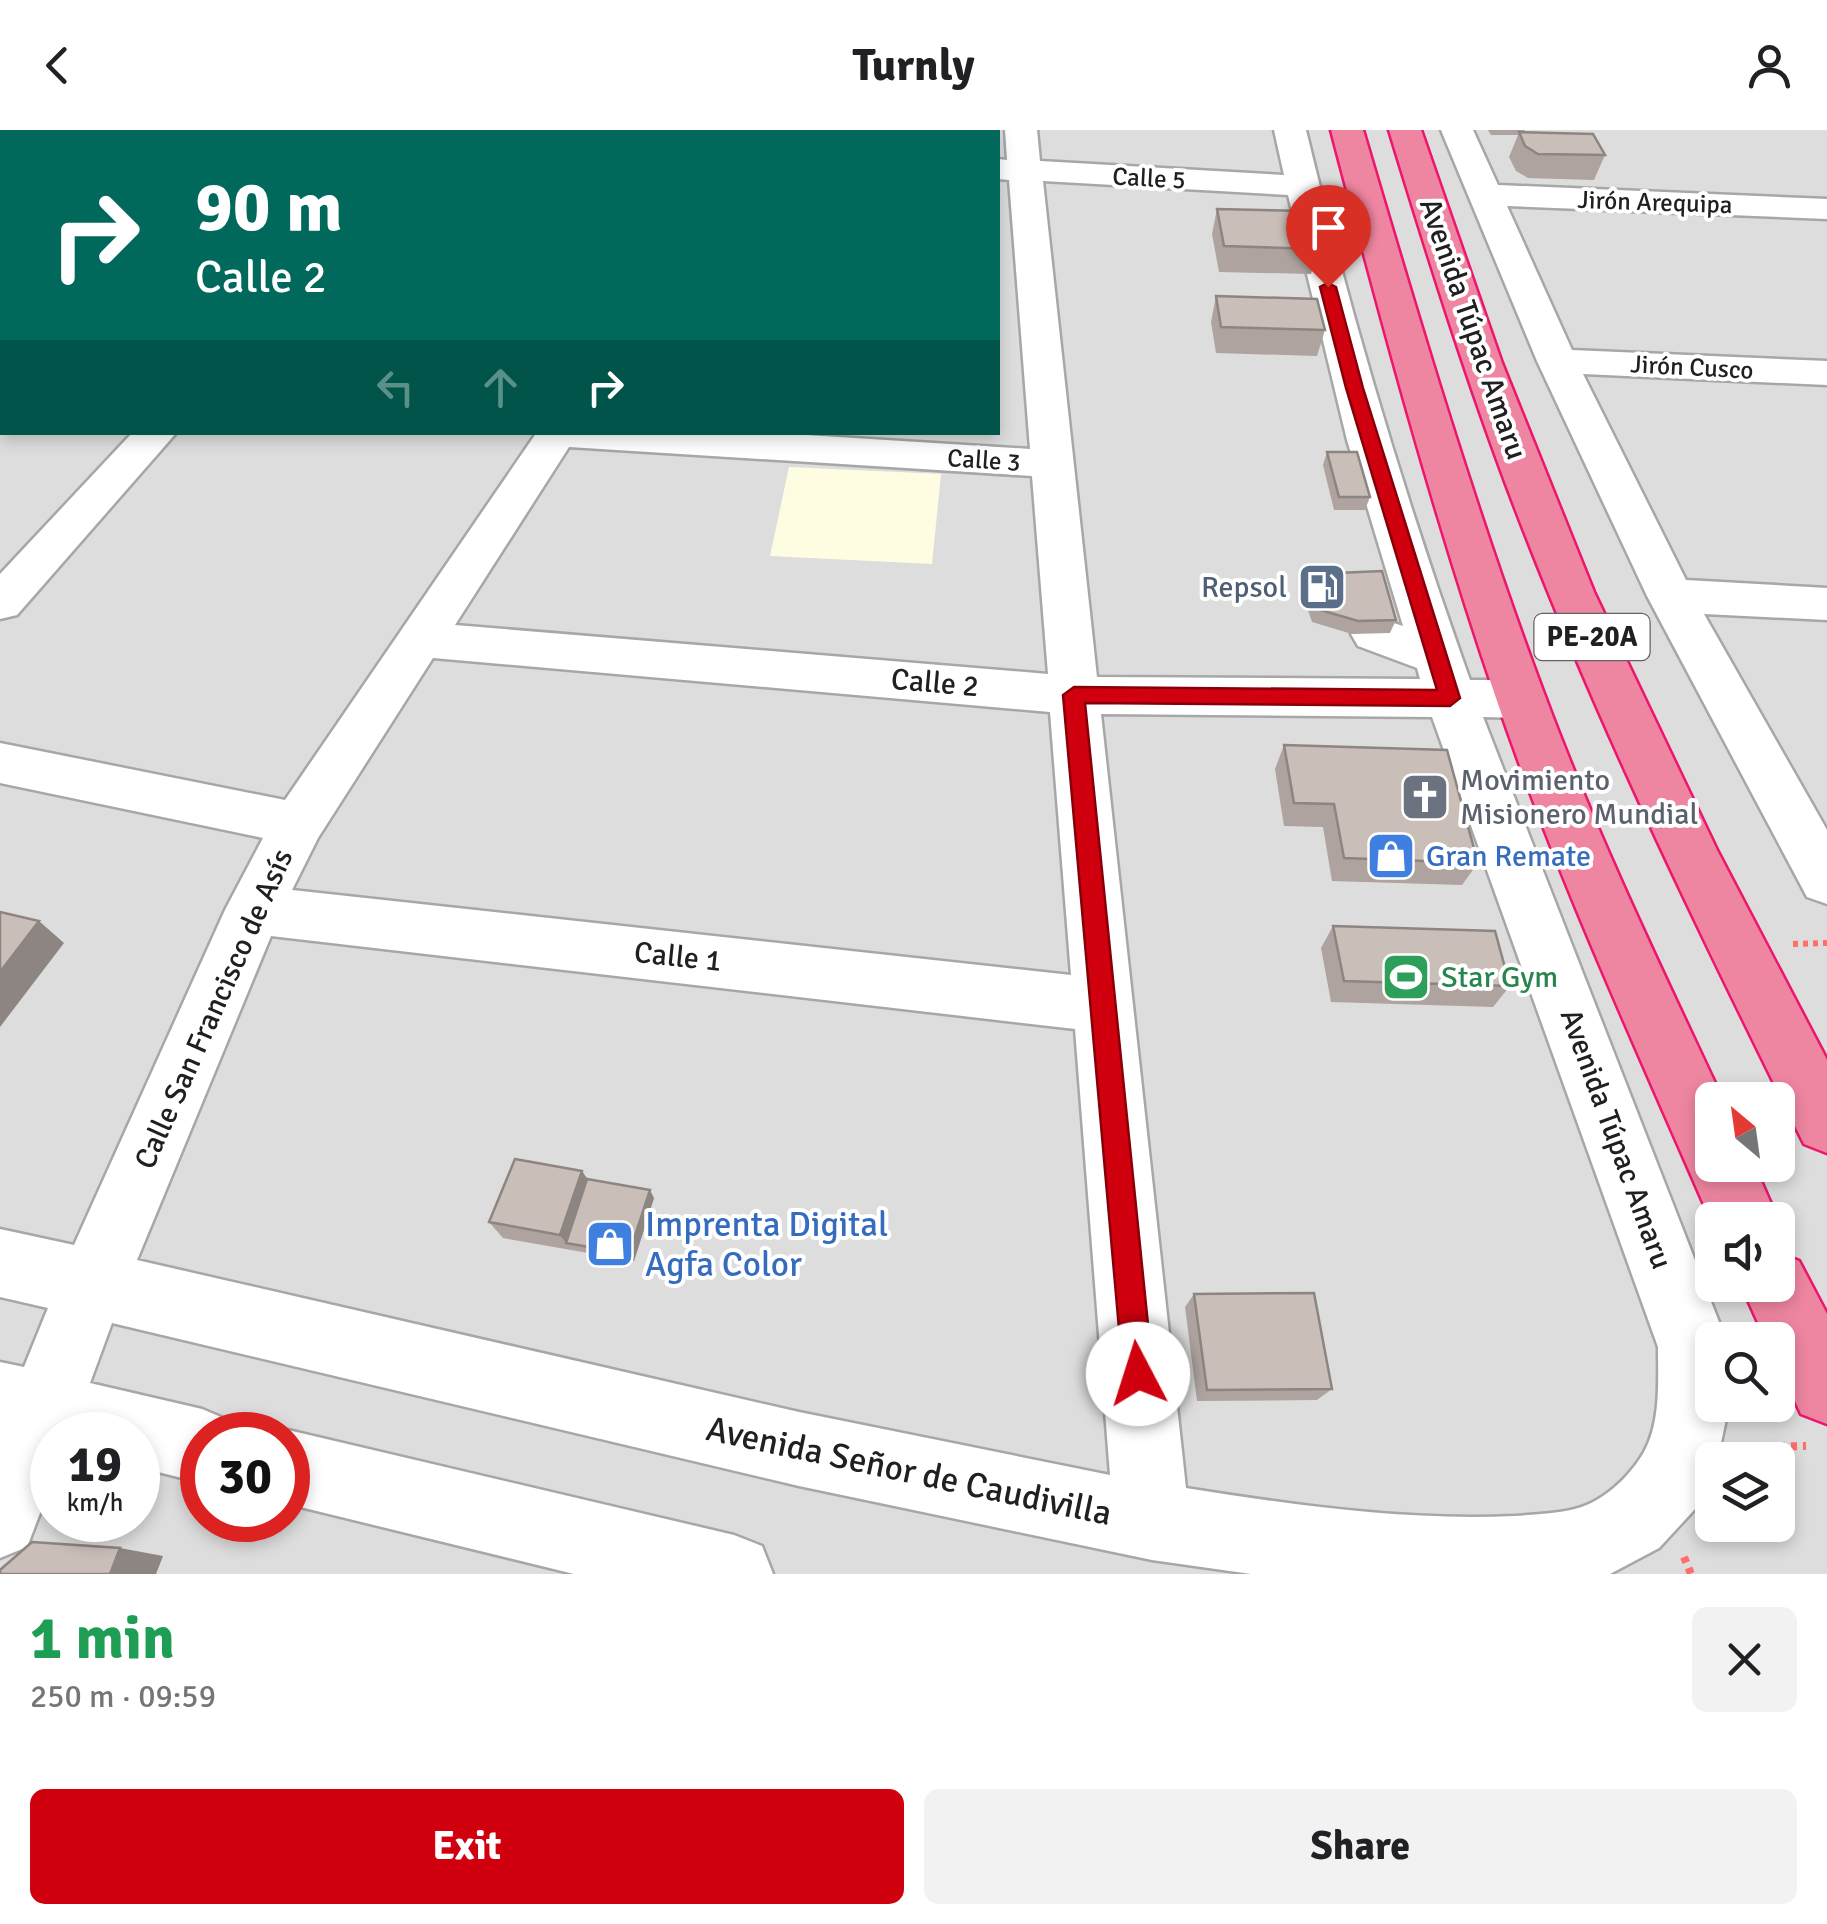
<!DOCTYPE html>
<html lang="en">
<head>
<meta charset="utf-8">
<style>
  :root { --surface:#fff; --page:#f2f2f2; --text:#202124; --muted:#757577; --accent:#d0000e }
  body { margin:0; font-family:Signika,sans-serif; background:var(--page); color:var(--text); height:100vh; display:flex; flex-direction:column; font-size:38px; white-space:nowrap }
  * { box-sizing:border-box; margin:0 }
  p { font-size:32px; color:var(--muted) }
  .icon { flex:none; width:55px; height:55px; fill:none; stroke:currentColor; stroke-width:2; stroke-linecap:round; stroke-linejoin:round }
  .map { position:relative; height:1444px; overflow:hidden }
  .drawer { display:flex; flex-direction:column; background:var(--surface); flex:1 }
  .drawer>* { flex:none }
  .banner { position:absolute; left:0px; top:0px; width:1000px; height:305px; box-shadow:0 5px 15px #0003; background:#00695c; color:#fff; overflow:hidden }
  .needle { width:65px; rotate:331deg }
  .controls { position:absolute; left:1695px; top:952px; display:grid; gap:20px }
  .controls a { display:grid; place-items:center; width:100px; height:100px; border-radius:15px; background:var(--surface); box-shadow:0 5px 15px #0003; font-size:50px }
  .speed { position:absolute; left:30px; top:1282px; display:flex; gap:20px; font-size:50px; font-weight:700; text-align:center }
  .speed>* { display:grid; place-content:center; width:130px; height:130px; border-radius:50%; background:var(--surface); box-shadow:0 5px 15px #0003; line-height:1 }
  .speed small { font-size:25px; font-weight:400 }
  .speed .limit { border:15px solid #d22; background:#fff; color:#111 }
  .pin { position:absolute; display:grid; place-items:center; width:85px; height:85px; color:#fff; margin:-102px -42px; border-radius:50% 50% 50% 0; rotate:-45deg; box-shadow:0 0 10px #0007 }
  .pin .icon { rotate:45deg }
  .me { position:absolute; width:110px; margin:-55px; rotate:355deg; stroke-linejoin:round; filter:drop-shadow(0 0 8px #0008) }
  .turn { display:flex; align-items:center; gap:35px; height:210px; padding:0 30px; font-size:45px }
  .turn .icon { width:130px; height:130px; stroke-width:2.5 }
  .turn b { display:block; font-size:70px; line-height:85px }
  .lanes { display:flex; align-items:center; height:95px; padding:0 30px; background:#0003; justify-content:center; gap:50px; direction:ltr }
  .lanes .off { opacity:.35 }
  .round { display:grid; place-items:center; flex:none; width:105px; height:105px; border-radius:15px; background:var(--page) }
  .head { display:flex; align-items:center; justify-content:space-between; height:170px; padding:0 30px }
  h1 { font-size:60px; font-weight:700; line-height:75px; color:#1e9e55 }
  .cta { display:flex; gap:20px; margin-top:auto; padding:20px 30px }
  .cta a { flex:1; height:115px; border-radius:15px; background:var(--accent); color:#fff; font-size:40px; font-weight:700; line-height:115px; text-align:center }
  .cta a+a { background:var(--page); color:var(--text) }
  header { display:flex; justify-content:space-between; align-items:center; height:130px; padding:0 30px; background:var(--surface); font-size:45px; font-weight:700 }
  .map>svg:first-child { display:block }
</style>
</head>
<body>
<header><svg class="icon" aria-label="back" viewBox="0 0 24 24"><path d="M15 5l-7 7 7 7"/></svg>Turnly<svg class="icon" aria-label="person" viewBox="0 0 24 24"><circle cx="12" cy="8" r="4"/><path d="M4 21q1-7 8-7t8 7"/></svg></header>
<div class="map">
<svg width="1827" height="1444" viewBox="0 0 1827 1444">
  <rect width="100%" height="100%" fill="#f1ece5"/>
  <path fill="#dedddd" fill-rule="evenodd" d="M0 0H1827V1444H0ZM2 2H998V302H2ZM1712 970H1778V1035H1712ZM1712 1090H1778V1155H1712ZM1712 1210H1778V1275H1712ZM52 1305H138V1390H52ZM202 1305H288V1390H202ZM1712 1330H1778V1395H1712Z"/>
  <path fill="#fffde1" d="M789 337 941 344 932 434 770 426Z"/>
  <g fill="none" stroke-linecap="round" stroke-linejoin="round">
    <g stroke="#a7a7a7" stroke-width="5">
      <path id="minor" d="M1005 0H1037L1040 31 1284 45 1274 0H1306C1351 187 1405 369 1470 550H1521L1539 556 1546 569 1539 582 1521 588 1483 587 1726 1210H1712V1275H1729L1718 1327 1712 1330V1341L1696 1378 1659 1418 1610 1444H1251L1152 1430 799 1356 112 1193 90 1253 202 1279 228 1290 234 1305H202V1353L138 1337V1305H52V1352L27 1417 0 1428V1232L24 1237 48 1178 0 1167V1099L74 1115 225 780 263 708 0 653V613L285 670 537 302H759L1030 319 1009 50 998 49V29L1007 30ZM1043 51 1288 65 1347 310 1403 496 1375 487 1358 492 1351 504 1358 516 1417 538 1420 549 1097 547ZM569 317 1032 346 1048 544 455 495ZM433 528 1050 582 1071 845 292 760 318 708ZM1101 584 1432 587 1658 1217C1658 1250 1661 1292 1644 1322 1632 1343 1611 1364 1589 1374 1567 1384 1538 1384 1514 1386 1405 1391 1294 1375 1186 1358ZM271 806 1075 899 1110 1345 799 1282 137 1130Z
        M1441 0H1473L1498 55 1827 69V89L1507 76 1572 220 1827 231V255L1583 244 1686 450 1827 458V490L1704 484 1827 700V774L1807 767 1647 466 1537 231Z
        M2 95V118L0 119V96Z
        M133 302H177L17 485 0 489V444Z
        M288 1300 734 1405 762 1416 773 1444H574L288 1374V1305H275Z"/>
    </g>
    <g stroke="#ec166d" stroke-width="5">
      <path id="highway" d="M1331 0H1363C1419 190 1476 383 1546 569 1597 705 1661 838 1723 970H1712V1035H1754L1778 1090V1092L1712 1093C1637 920 1557 747 1496 568 1432 381 1381 190 1331 0Z
        M1389 0H1421L1502 233 1594 462 1718 722 1827 930V1023L1804 1014C1706 816 1608 616 1527 409 1474 275 1431 137 1389 0Z
        M1778 1122 1799 1131 1827 1184V1294L1801 1284 1778 1234V1210H1766L1741 1155H1778Z"/>
    </g>
    <path stroke="#ff6e69" stroke-width="6" stroke-dasharray="5 5" stroke-linecap="butt" d="M1793 814 1827 813"/>
    <path stroke="#ff6e69" stroke-width="8" stroke-dasharray="6 6" stroke-linecap="butt" d="M1743 1317 1806 1316
      M1684 1427 1691 1444"/>
    <use href="#minor" fill="#fff" fill-rule="evenodd"/>
    <use href="#highway" fill="#ef86a1" fill-rule="evenodd"/>
  </g>
  <path fill="#aea39e" d="M1488 0H1525L1524 2 1605 25 1594 50 1528 48 1516 41 1509 27 1518 5H1491Z
    M1217 79 1318 119 1311 144 1219 142 1212 104Z
    M1216 166 1325 200 1317 226 1216 223 1211 192Z
    M1327 322 1370 367 1365 380H1334L1323 335Z
    M1308 452 1396 490 1390 503 1352 504 1312 492 1303 465Z
    M1284 615 1478 733 1462 755 1332 751 1323 697 1284 696 1275 639Z
    M1333 796 1510 856 1493 877 1331 872 1321 818Z
    M582 1041 587 1049 654 1068 634 1131 503 1108 489 1092Z
    M1194 1164 1332 1259 1317 1270 1197 1271 1185 1177Z"/>
  <path fill="#8d8581" d="M39 791 64 813 0 897V842Z
    M582 1041 593 1058 566 1113 560 1105Z
    M650 1060 654 1068 634 1131 629 1124Z
    M120 1418 163 1426 156 1444H110Z"/>
  <path fill="#cabeb8" stroke="#8d8581" stroke-width="2.5" d="M1519 2 1593 4 1605 25 1538 24 1525 16Z
    M1217 79 1308 81 1318 119 1224 116Z
    M1216 166 1317 169 1325 200 1221 197Z
    M1327 322H1357L1370 367H1339Z
    M1382 441 1396 490 1358 491 1317 479 1308 452 1337 443Z
    M1284 615 1447 620 1478 733 1344 728 1334 674 1294 673Z
    M0 782 39 791 0 842Z
    M1333 796 1495 801 1510 856 1344 851Z
    M515 1029 582 1041 560 1105 489 1092Z
    M587 1049 650 1060 629 1124 566 1113Z
    M1314 1163 1332 1259 1207 1260 1194 1164Z
    M32 1412 120 1418 110 1444H0V1440Z"/>
  <path fill="#d0000e" stroke="#870009" stroke-width="2.5" d="M1328 153 1336 157 1363 258 1460 568 1450 576 1085 573 1153 1244 1148 1255 1138 1259 1128 1255 1123 1244 1063 565 1074 557 1437 560 1346 258 1320 157Z"/>
  <defs>
    <g id="fuel-square" transform="scale(2.5)"><rect x="-9" y="-9" width="18" height="18" rx="4" fill="#5c6f8a" stroke="#fff"/><path d="M-5.5-6h7V0h2V4h1.3V-2.5L3-4.5l.8-.8L6-3V5H2.5V1h-1V6h-7ZM-4.2-4.7v3.2H.2V-4.7Z" fill="#fff"/></g>
    <g id="church-square" transform="scale(2.5)"><rect x="-9" y="-9" width="18" height="18" rx="4" fill="#6b7280" stroke="#fff"/><path d="M-1.2-6h2.4v3.5h3.3v2.4h-3.3V6h-2.4V-.1h-3.3v-2.4h3.3Z" fill="#fff"/></g>
    <g id="shop-square" transform="scale(2.5)"><rect x="-9" y="-9" width="18" height="18" rx="4" fill="#3f7fe0" stroke="#fff"/><path d="M-5-2.5h2.3a2.7 3.5 0 0 1 5.4 0H5L5.5 6h-11ZM-1.5-2.5h3a1.5 2.3 0 0 0-3 0Z" fill="#fff"/></g>
    <g id="stadium-square" transform="scale(2.5)"><rect x="-9" y="-9" width="18" height="18" rx="4" fill="#2e9e5b" stroke="#fff"/><path d="M0-5a6.5 5 0 1 0 0 10a6.5 5 0 1 0 0-10ZM-3.5-1.8h7v3.6h-7Z" fill="#fff"/></g>
  </defs>
  <g fill-rule="evenodd">
    <use href="#fuel-square" x="1322" y="457"/>
    <use href="#church-square" x="1425" y="667"/>
    <use href="#shop-square" x="1391" y="726"/>
    <use href="#stadium-square" x="1406" y="847"/>
    <use href="#shop-square" x="610" y="1114"/>
  </g>
  <g text-anchor="middle" dominant-baseline="central" stroke-width="8" stroke-linejoin="round" paint-order="stroke">
    <g font-size="25" fill="#202020" stroke="#fff">
      <text transform="translate(1149 48) rotate(3)">Calle 5</text>
      <text transform="translate(1655 72) rotate(2)">Jirón Arequipa</text>
      <text transform="translate(1692 237) rotate(3)">Jirón Cusco</text>
      <text transform="translate(984 330) rotate(4)">Calle 3</text>
    </g>
    <rect fill="#fff" stroke="#636363" stroke-width="2.5" x="1534.5" y="484" width="115" height="46" rx="8"/>
    <g font-size="28" font-weight="bold" fill="#202020">
      <text x="1592" y="507">PE-20A</text>
    </g>
    <g font-size="30" fill="#202020" stroke="#fff">
      <text transform="translate(1473 199) rotate(71)">Avenida Túpac Amaru</text>
      <text transform="translate(935 553) rotate(5)">Calle 2</text>
      <text transform="translate(678 827) rotate(6)">Calle 1</text>
      <text transform="translate(214 879) rotate(-66)">Calle San Francisco de Asís</text>
      <text transform="translate(1616 1009) rotate(70)">Avenida Túpac Amaru</text>
    </g>
    <g font-size="30" fill="#4e5e75" stroke="#fff" text-anchor="end">
      <text x="1287" y="457">Repsol</text>
    </g>
    <g font-size="30" fill="#5b616d" stroke="#fff" text-anchor="start">
      <text x="1460" y="650">Movimiento<tspan x="1460" dy="34">Misionero Mundial</tspan></text>
    </g>
    <g font-size="30" fill="#366cbe" stroke="#fff" text-anchor="start">
      <text x="1426" y="726">Gran Remate</text>
    </g>
    <g font-size="30" fill="#27864d" stroke="#fff" text-anchor="start">
      <text x="1441" y="847">Star Gym</text>
    </g>
    <g font-size="35" fill="#366cbe" stroke="#fff" text-anchor="start">
      <text x="645" y="1094">Imprenta Digital<tspan x="645" dy="40">Agfa Color</tspan></text>
    </g>
    <g font-size="35" fill="#202020" stroke="#fff">
      <text transform="translate(909 1341) rotate(12)">Avenida Señor de Caudivilla</text>
    </g>
  </g>
</svg>
<div class="controls">
<a><svg class="needle" viewBox="-14 -14 28 28"><path d="M0-13l5 13h-10z" fill="#e53935"/><path d="M0 13l5-13h-10z" fill="#757577"/></svg></a>
<a><svg class="icon" aria-label="sound" viewBox="0 0 24 24"><path d="M4 9h4l5-4v14l-5-4H4zM17 9q2 3 0 6"/></svg></a>
<a><svg class="icon" aria-label="search" viewBox="0 0 24 24"><circle cx="10" cy="10" r="6"/><path d="M15 15l6 6"/></svg></a>
<a><svg class="icon" aria-label="layers" viewBox="0 0 24 24"><path d="M12 4l9 5-9 5-9-5zM3 14l9 5 9-5"/></svg></a>
</div>
<div class="speed"><div>19<small>km/h</small></div><div class="limit">30</div></div>
<div class="pin" style="left:1328px;top:157px;background:#d93025"><svg class="icon" aria-label="arrive" viewBox="0 0 24 24"><path d="M6 21V4h12l-3 4 3 4H6"/></svg></div>
<svg class="me" style="left:1138px;top:1244px" viewBox="-20 -20 40 40"><circle r="19" fill="#fff"/><path d="M0-13L10 11 0 6-10 11z" fill="#d0000e"/></svg>
<div class="banner">
<div class="turn"><svg class="icon" aria-label="right" viewBox="0 0 24 24"><path d="M7 20v-9h11M14 6l5 5-5 5"/></svg><div><b>90 m</b>Calle 2</div></div>
<div class="lanes"><svg class="icon off" aria-label="left" viewBox="0 0 24 24"><path d="M17 20v-9H6M10 6l-5 5 5 5"/></svg><svg class="icon off" aria-label="ahead" viewBox="0 0 24 24"><path d="M12 20V5M6 11l6-6 6 6"/></svg><svg class="icon" aria-label="right" viewBox="0 0 24 24"><path d="M7 20v-9h11M14 6l5 5-5 5"/></svg></div>
</div>
</div>
<section class="drawer">
<div class="head"><div><h1>1 min</h1><p>250 m · 09:59</p></div><a class="round"><svg class="icon" aria-label="close" viewBox="0 0 24 24"><path d="M6 6l12 12M18 6L6 18"/></svg></a></div>
<div class="cta"><a>Exit</a><a>Share</a></div>
</section>
</body>
</html>
